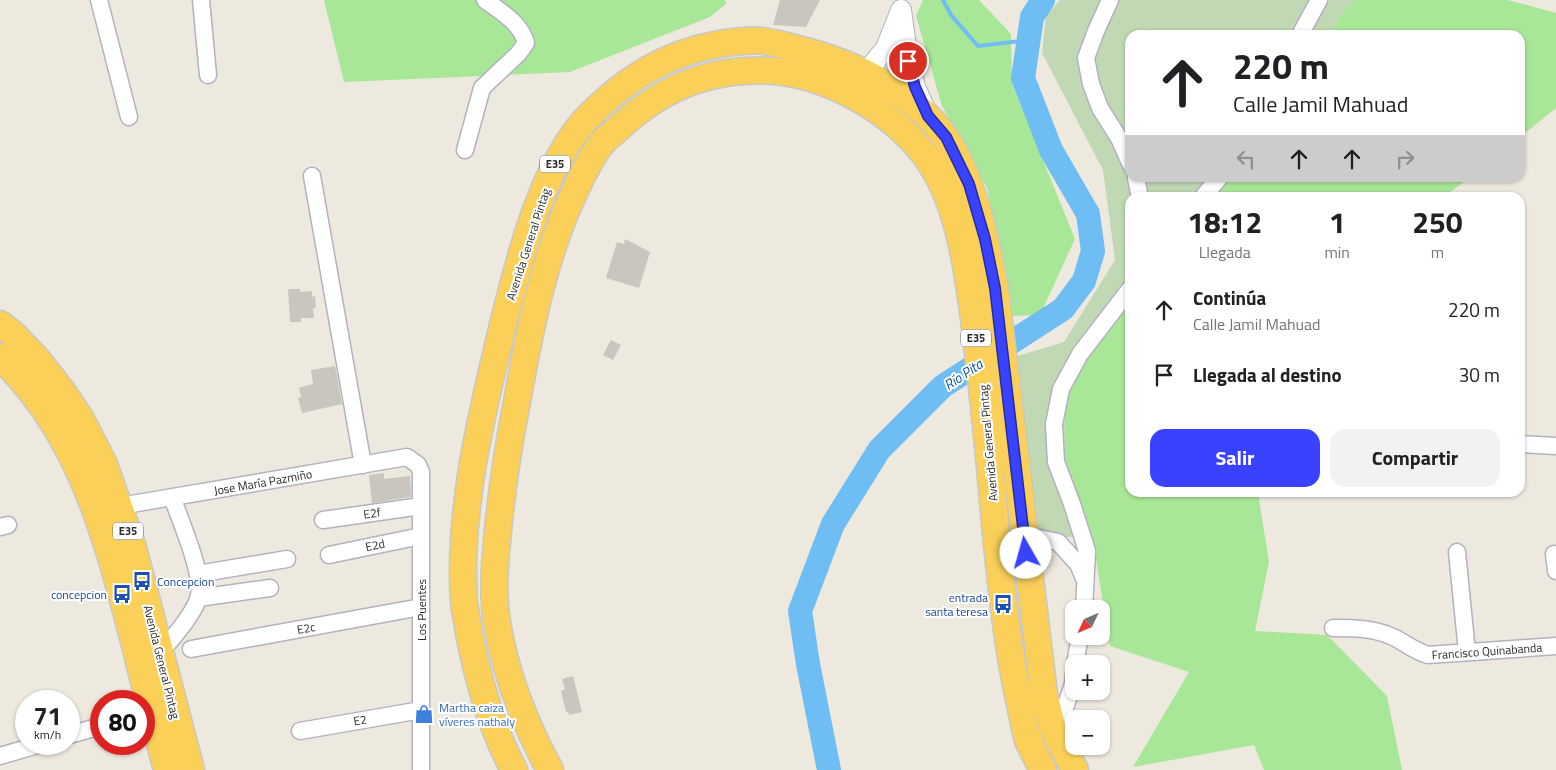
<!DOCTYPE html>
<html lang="es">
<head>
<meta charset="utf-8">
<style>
  :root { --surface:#fff; --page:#f2f2f2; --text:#202124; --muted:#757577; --accent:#3942ff }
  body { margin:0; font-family:"Titillium Web",sans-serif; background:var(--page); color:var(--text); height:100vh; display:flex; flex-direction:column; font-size:19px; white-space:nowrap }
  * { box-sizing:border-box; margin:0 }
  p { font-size:16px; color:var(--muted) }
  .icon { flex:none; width:28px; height:28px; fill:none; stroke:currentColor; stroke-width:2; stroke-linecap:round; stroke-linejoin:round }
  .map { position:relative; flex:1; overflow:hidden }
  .sheet { position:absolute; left:1125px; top:192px; width:400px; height:305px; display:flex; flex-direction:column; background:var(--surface); border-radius:15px; box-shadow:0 1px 4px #0004 }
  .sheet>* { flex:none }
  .top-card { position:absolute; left:1125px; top:30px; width:400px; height:152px; border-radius:15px; box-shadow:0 1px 4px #0004; background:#fff; color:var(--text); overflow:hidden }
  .needle { width:32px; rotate:226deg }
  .controls { position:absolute; left:1065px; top:600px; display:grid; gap:10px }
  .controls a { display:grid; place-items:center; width:45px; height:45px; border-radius:10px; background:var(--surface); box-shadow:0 1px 4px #0004; font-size:25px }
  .speed { position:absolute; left:15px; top:690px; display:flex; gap:10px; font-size:25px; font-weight:700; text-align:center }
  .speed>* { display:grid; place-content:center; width:65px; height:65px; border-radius:50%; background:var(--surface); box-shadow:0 1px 4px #0004; line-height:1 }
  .speed small { font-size:12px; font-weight:400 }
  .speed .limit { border:8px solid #d22; background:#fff; color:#111 }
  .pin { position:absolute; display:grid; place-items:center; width:42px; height:42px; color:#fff; margin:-21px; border:2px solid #fff; border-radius:50%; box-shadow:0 1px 5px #0007 }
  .me { position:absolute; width:55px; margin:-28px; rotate:353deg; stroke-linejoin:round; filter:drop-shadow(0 0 4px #0008) }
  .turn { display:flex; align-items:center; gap:18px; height:105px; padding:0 25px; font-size:22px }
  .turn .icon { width:65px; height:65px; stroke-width:2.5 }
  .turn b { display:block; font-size:35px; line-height:42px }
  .lanes { display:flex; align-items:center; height:48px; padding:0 25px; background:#0003; justify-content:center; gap:25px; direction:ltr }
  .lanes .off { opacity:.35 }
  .eta { display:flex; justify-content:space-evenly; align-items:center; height:85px; text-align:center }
  .eta b { font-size:30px; font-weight:700; line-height:35px }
  .cta { display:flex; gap:10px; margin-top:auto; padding:10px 25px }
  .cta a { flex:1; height:58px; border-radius:15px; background:var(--accent); color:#fff; font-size:20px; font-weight:700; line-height:58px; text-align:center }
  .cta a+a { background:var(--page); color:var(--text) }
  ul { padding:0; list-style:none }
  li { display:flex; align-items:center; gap:15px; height:65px; padding:0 25px }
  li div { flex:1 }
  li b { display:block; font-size:19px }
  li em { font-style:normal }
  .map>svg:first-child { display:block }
</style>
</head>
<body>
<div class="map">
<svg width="1556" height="770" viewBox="0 0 1556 770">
  <rect width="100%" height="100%" fill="#eee9de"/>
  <path fill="#a8e698" d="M324 0H724L727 3 710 17 570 72 344 82Z
    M923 0H979L1011 34 1012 84 1075 239 1040 315 1012 316 987 188 942 106 916 16Z
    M1355 0H1508L1556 13V108L1520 137V35H1330L1341 14Z
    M1230 178H1469L1444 197 1213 198Z
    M1130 298V492L1258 493 1269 562 1255 631 1327 635 1387 696 1402 770H1264L1254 745 1133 767 1189 672 1110 646 1092 535 1065 457 1064 403 1082 357Z"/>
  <path fill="#c1d8b4" d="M1060 0H1355L1341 14 1330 35H1130V178H1230L1213 197 1130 198V298L1082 357 1064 403 1065 457 1092 535 1032 540 1014 357 1064 342 1115 260 1103 170 1042 53 1046 16Z"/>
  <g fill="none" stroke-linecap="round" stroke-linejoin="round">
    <path stroke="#6ebdf3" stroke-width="4" d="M943 0 951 15 978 46 1021 41"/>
    <path stroke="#6ebdf3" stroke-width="24" d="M829 770 808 664 800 611 833 524 879 450 943 386 1063 309 1084 281 1093 251 1088 214 1051 150 1023 78 1032 17 1043 0"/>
  </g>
  <path fill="#c9c6bd" d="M780 0H820L806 27 773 25Z
    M625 239 650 252 639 288 606 278 617 242 624 244Z
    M288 289H300V292L312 291V297L315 296 316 308H313L314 318H301V322H290Z
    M611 340 621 345 613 360 603 355Z
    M335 366 342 404 302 413 298 398 301 397 299 388 313 384 311 370Z
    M384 473V479L410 476 411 497 372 503 369 475Z
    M573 676 582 712 569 715 568 712H566L561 691 565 689 562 679Z"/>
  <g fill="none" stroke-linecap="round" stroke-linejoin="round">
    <g stroke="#b2b2c0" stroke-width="19">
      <path id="minor" d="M99 0 129 117
        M201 0 208 75
        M1110 0 1096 31 1086 58 1091 84 1100 108 1120 140 1130 163
        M1300 35 1319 0
        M465 150 482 88 518 54 526 43C521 23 501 12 485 0
        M312 176 363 465
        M1136 178 1140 198
        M1202 198 1219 178
        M1520 444 1556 446
        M120 506 407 457 418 465 421 472V770
        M323 520 421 506
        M0 527 8 525
        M1024 535 1058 542 1078 564 1084 578
        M1457 552 1467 652
        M1554 554 1556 571
        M329 555 421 536
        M198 574 287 559
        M198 598 270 588
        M1084 609 1087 551 1072 504 1056 462 1054 424 1061 389 1080 354 1130 289
        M1333 628C1353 628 1374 628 1393 637 1406 643 1412 650 1428 655L1556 646
        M191 649 421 607
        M160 653C174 636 189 620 198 600 206 578 180 520 172 497
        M1075 664 1080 636
        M300 731 421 710
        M69 735 101 726
        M1056 735 1073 684 1074 673
        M0 756 41 744"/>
    </g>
    <g stroke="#b2b2c0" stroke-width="22">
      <path id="tertiary" d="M901 10 908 61 915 87 927 114
        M866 73 886 48 900 13"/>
    </g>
    <g stroke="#c8c8c8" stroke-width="29">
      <path id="trunk" d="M0 324 13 334 37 359 62 391 81 419 104 464 132 544 191 770
        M0 357C81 434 108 541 135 645 145 687 156 728 167 770
        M514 770C491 727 478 680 469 633 468 623 465 612 464 602 458 510 481 417 502 329 518 264 542 163 590 115 627 78 667 53 719 44 733 42 749 39 763 41 778 43 792 47 806 51 831 58 854 66 876 79 903 95 930 113 947 140 975 184 985 238 995 289L1044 694 1053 730 1075 770
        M550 770C525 724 505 673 497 622 492 591 495 561 498 531 502 489 508 448 516 407 529 334 543 258 575 191 583 174 592 154 604 141 610 135 617 130 623 124 668 84 715 67 775 71 830 76 891 111 924 154 958 198 967 265 974 319 983 391 990 463 996 535 1002 590 1007 645 1019 699 1022 713 1024 727 1028 740 1032 750 1038 760 1043 770"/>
    </g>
    <use href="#minor" stroke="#fff" stroke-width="16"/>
    <use href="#tertiary" stroke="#fff" stroke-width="20"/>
    <use href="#trunk" stroke="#fad059" stroke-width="26"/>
  </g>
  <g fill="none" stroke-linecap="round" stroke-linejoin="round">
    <g stroke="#252ba6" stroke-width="12">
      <path id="route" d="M908 61 915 87 928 116 946 137 969 184 985 239 995 288 1026 553"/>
    </g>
    <use href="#route" stroke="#3942ff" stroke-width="9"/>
  </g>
  <defs>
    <g id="bus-bare" transform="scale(1.5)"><path d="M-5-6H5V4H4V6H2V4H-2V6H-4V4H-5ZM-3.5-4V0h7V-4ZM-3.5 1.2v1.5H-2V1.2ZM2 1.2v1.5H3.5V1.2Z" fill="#1a4fb4" stroke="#fff" stroke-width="2.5" paint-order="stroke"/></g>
    <g id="shop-bare" transform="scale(1.5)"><path d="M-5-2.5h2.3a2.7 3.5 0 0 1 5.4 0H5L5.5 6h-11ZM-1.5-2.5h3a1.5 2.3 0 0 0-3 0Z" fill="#3f7fe0" stroke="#fff" stroke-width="2.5" paint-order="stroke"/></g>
  </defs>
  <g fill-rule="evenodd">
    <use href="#bus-bare" x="142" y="581"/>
    <use href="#bus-bare" x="122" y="594"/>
    <use href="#bus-bare" x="1003" y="604"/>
    <use href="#shop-bare" x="424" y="714"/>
  </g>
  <g text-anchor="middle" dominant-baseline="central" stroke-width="4" stroke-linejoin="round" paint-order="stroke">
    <g fill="#fff" stroke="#6b6b6b" stroke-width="1">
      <rect x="540" y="155.5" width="30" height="17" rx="4"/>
      <rect x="961" y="329.5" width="30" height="17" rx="4"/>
      <rect x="113" y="522.5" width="30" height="17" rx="4"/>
    </g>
    <g font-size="11" font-weight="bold" fill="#2c2c2c">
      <text x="555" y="164">E35</text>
      <text x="976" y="338">E35</text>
      <text x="128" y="531">E35</text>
    </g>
    <g font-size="12" fill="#2c2c2c" stroke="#fff">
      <text transform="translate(528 244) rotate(-72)">Avenida General Pintag</text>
      <text transform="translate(988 443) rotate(-95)">Avenida General Pintag</text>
      <text transform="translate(263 482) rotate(-10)">Jose María Pazmiño</text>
      <text transform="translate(372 513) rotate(-8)">E2f</text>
      <text transform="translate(375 545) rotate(-11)">E2d</text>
      <text transform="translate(421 610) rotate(-90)">Los Puentes</text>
      <text transform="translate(306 628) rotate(-10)">E2c</text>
      <text transform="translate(1487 651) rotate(-4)">Francisco Quinabanda</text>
      <text transform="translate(162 662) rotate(76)">Avenida General Pintag</text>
      <text transform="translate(360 720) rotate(-10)">E2</text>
    </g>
    <g font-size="12" fill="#164399" stroke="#fff" text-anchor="end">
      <text x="157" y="581" text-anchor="start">Concepcion</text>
      <text x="107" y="594">concepcion</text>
      <text x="988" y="597">entrada<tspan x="988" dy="14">santa teresa</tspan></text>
    </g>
    <g font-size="12" fill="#366cbe" stroke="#fff" text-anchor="start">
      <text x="439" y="707">Martha caiza<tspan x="439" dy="14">víveres nathaly</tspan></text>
    </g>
    <g font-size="14" font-style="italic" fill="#0958a3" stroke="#fff">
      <text transform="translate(963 374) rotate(-34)">Río Pita</text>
    </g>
  </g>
</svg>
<div class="controls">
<a><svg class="needle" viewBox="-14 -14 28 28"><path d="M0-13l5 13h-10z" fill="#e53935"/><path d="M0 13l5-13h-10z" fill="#757577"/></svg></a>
<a>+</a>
<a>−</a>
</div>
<div class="speed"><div>71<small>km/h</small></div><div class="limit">80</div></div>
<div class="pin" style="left:908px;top:61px;background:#d93025"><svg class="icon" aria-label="arrive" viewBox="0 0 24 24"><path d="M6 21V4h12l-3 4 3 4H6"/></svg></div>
<svg class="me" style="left:1026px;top:553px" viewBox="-20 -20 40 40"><circle r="19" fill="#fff"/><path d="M0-13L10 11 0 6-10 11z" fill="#3942ff"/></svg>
<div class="top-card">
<div class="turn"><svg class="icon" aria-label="ahead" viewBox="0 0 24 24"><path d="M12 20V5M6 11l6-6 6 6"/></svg><div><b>220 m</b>Calle Jamil Mahuad</div></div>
<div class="lanes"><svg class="icon off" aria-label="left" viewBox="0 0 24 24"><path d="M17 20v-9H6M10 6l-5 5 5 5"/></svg><svg class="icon" aria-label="ahead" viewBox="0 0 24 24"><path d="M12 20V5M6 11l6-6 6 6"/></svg><svg class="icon" aria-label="ahead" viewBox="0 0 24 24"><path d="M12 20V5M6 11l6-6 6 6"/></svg><svg class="icon off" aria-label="right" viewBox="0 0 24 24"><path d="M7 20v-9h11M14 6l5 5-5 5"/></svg></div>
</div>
<section class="sheet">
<div class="eta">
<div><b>18:12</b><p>Llegada</p></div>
<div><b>1</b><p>min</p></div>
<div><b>250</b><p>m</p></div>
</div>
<ul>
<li><svg class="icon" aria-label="ahead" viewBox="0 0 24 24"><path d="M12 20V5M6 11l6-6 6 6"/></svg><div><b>Continúa</b><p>Calle Jamil Mahuad</p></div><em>220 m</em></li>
<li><svg class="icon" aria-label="arrive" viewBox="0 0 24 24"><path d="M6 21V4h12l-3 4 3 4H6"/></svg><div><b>Llegada al destino</b></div><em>30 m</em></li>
</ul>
<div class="cta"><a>Salir</a><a>Compartir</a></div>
</section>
</div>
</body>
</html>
